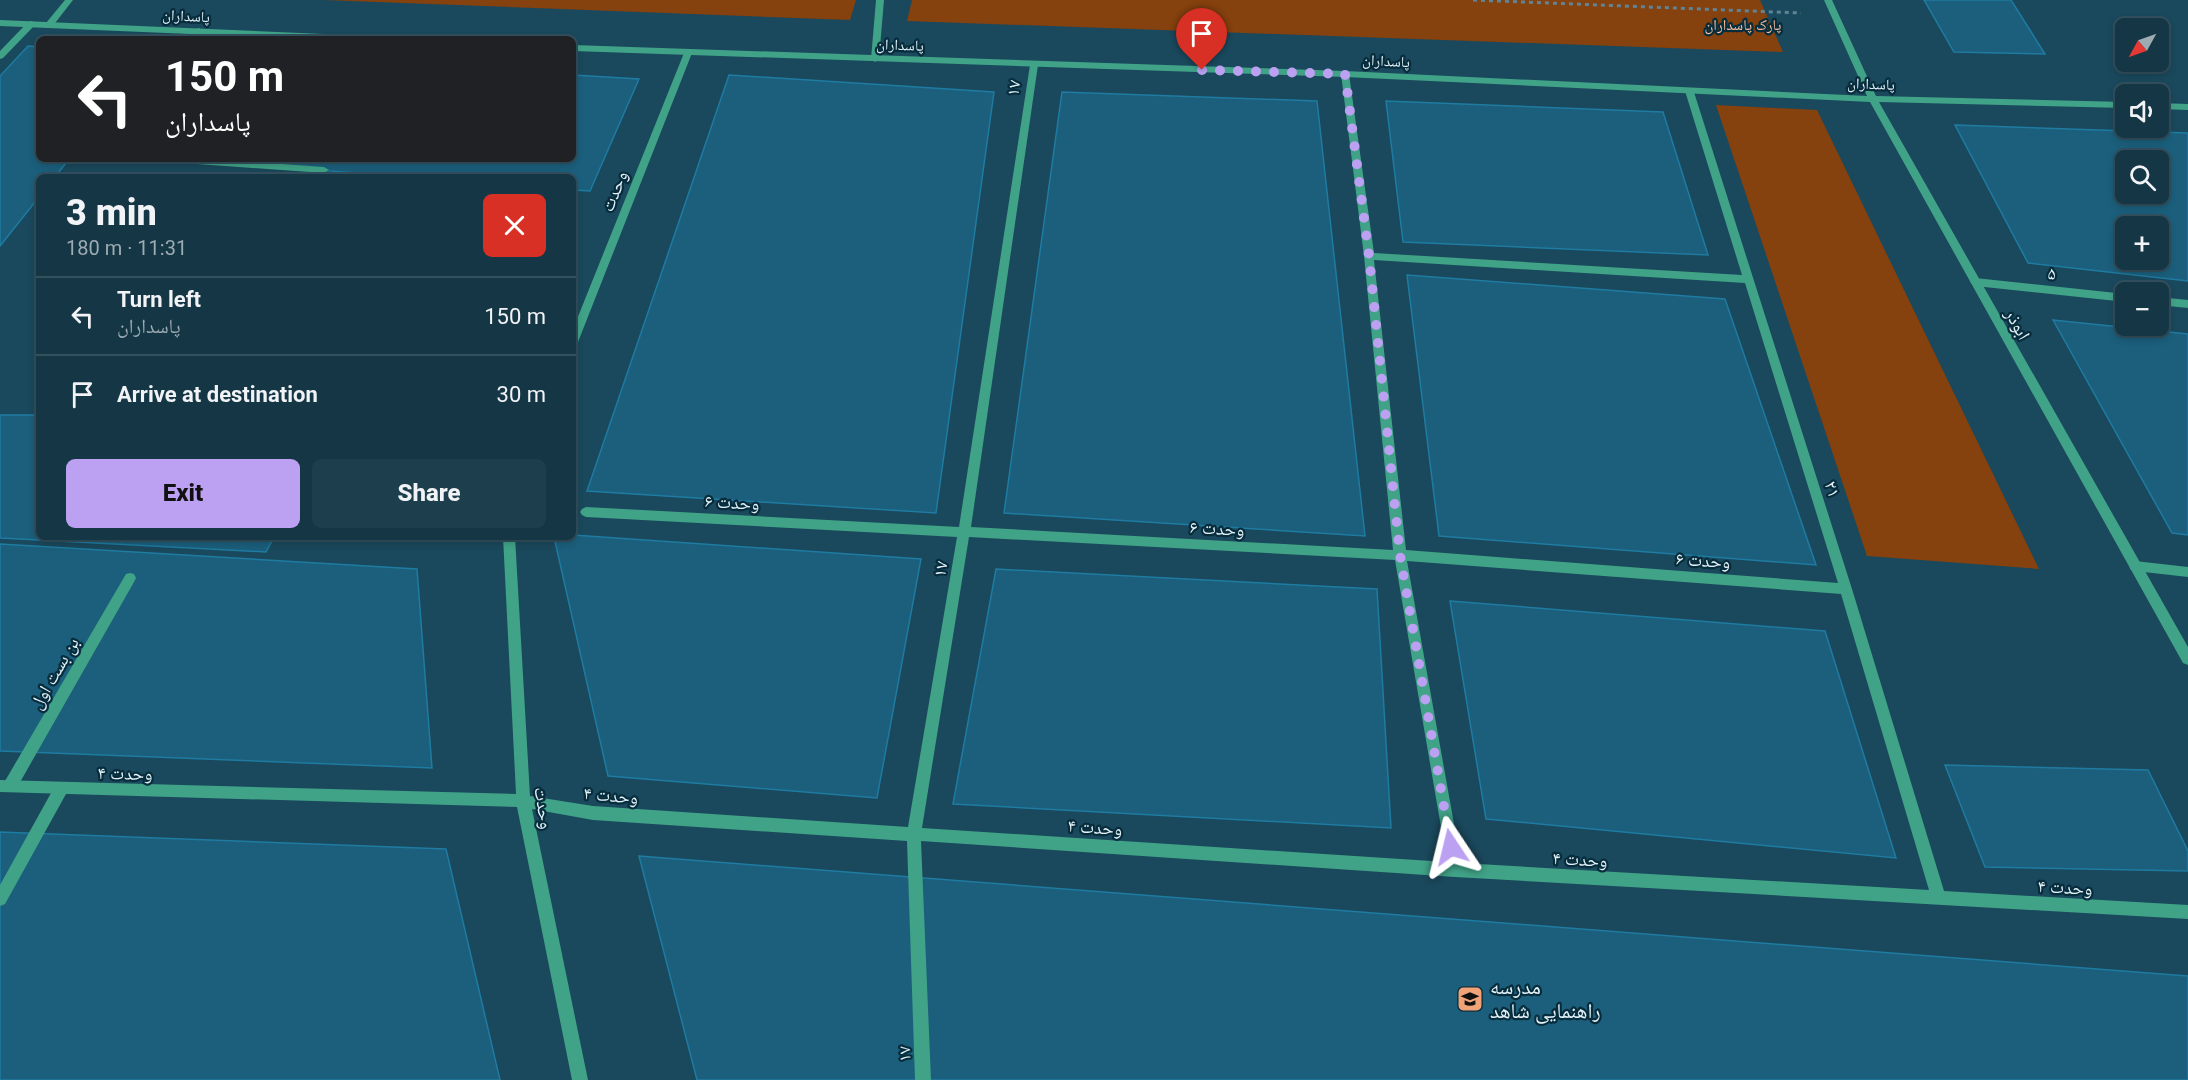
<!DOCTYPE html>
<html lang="en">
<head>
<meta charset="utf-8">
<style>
  :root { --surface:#143645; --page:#1d3e4c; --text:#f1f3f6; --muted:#9dabb3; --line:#33505e; --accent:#bca0f2 }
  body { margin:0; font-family:Roboto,"Noto Naskh Arabic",sans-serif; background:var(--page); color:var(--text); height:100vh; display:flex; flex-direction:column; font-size:22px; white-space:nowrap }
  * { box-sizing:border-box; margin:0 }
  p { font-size:20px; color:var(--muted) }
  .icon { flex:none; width:33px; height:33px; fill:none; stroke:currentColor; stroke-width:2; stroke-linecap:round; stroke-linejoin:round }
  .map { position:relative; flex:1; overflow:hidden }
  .side { position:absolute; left:36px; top:174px; width:540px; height:366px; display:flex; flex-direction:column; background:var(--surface); border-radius:9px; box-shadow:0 3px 9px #0003,0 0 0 2px var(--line) }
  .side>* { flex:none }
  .guide { position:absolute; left:36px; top:36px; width:540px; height:126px; border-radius:9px; box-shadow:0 3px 9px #0003,0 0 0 2px var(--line); background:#202124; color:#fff; overflow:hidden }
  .needle { width:39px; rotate:230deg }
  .controls { position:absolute; left:2115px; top:18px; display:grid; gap:12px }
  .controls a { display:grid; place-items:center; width:54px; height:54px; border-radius:9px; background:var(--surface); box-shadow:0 3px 9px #0003,0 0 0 2px var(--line); font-size:30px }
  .pin { position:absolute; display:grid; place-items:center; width:51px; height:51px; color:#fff; margin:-62px -26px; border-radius:50% 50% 50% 0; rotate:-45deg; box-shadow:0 0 6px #0007 }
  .pin .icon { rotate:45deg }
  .me { position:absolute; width:66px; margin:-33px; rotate:350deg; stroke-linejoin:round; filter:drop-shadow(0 0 4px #0008) }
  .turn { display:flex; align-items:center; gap:21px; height:126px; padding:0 30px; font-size:27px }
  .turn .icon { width:78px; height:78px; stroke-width:2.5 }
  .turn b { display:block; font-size:42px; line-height:51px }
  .round { display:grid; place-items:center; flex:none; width:63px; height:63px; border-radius:9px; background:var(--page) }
  .overview { display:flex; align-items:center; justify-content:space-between; height:102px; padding:0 30px }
  h1 { font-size:36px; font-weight:800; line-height:45px }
  .button { display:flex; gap:12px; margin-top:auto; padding:12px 30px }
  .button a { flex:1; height:69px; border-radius:9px; background:var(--accent); color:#111; font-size:24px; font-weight:800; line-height:69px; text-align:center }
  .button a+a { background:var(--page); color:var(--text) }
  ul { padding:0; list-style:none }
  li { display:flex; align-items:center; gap:18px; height:78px; padding:0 30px; border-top:2px solid var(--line) }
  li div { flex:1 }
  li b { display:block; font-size:22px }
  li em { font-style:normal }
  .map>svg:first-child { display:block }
</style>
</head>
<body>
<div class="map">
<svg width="2188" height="1080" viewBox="0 0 2188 1080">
  <rect width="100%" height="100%" fill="#1a485c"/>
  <path fill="#85410e" d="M324 0H856L850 20Z
    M912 0H1760L1783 52 907 21Z
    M1716 105 1817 110 2039 569 1867 556Z"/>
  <path fill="#1b5f7c" stroke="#1f7ba1" stroke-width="1.5" fill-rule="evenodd" d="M1924 0H2011L2045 54 1954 52Z
    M28 46 39 47V159H69L55 177H39V197L0 246V76Z
    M573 75 639 79 590 191 573 190V177H408L175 159H573Z
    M729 75 994 92 936 513 587 491Z
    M1062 92 1317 101 1365 536 1004 513Z
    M1386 101 1663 112 1708 255 1403 242Z
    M1955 125 2188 133V281L2028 263ZM2126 160H2158V194H2126ZM2126 226H2158V260H2126Z
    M1407 275 1725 299 1816 565 1439 536Z
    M2053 320 2188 334V535L2172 533Z
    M0 415H39V537H274L266 552 0 538Z
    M573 535 921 559 877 798 608 776 554 537H573Z
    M0 544 417 569 432 768 0 751Z
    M996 569 1377 589 1391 828 953 804Z
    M1450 601 1825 631 1896 858 1486 819Z
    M1945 765 2148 770 2188 851V871L1985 867Z
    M0 832 446 849 500 1080H0Z
    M639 856 2188 976V1080H697Z"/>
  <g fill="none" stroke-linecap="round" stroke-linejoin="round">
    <path stroke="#618494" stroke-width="3" stroke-dasharray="4 4" stroke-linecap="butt" d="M1473 0 1801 13"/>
    <path fill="#40a387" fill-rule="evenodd" d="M130 573 134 574 136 578 134 582 15 791 10 792 5 791 3 786 5 781 126 574Z
      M61 783 66 784 68 789 66 794 5 904 0 906V885L56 784Z"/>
    <path fill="#40a387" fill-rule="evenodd" d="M65 0H73L52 27H46V23Z
      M876 0H884L879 59 875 62 871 59Z
      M31 21 34 22V26L3 58 0 59V51L28 22Z
      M199 28 203 31 197 39H188L196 29Z
      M688 50 692 53 578 342 573 346V329L684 53Z
      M1034 62 1038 65 971 527 1393 550 1364 256 1341 74 1345 71 1349 74 1374 253 1742 275 1685 91 1687 89H1693L1852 589 1944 891 2188 905V919L1455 877 921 841 931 1080H915L907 841 593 820 532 809 588 1080H572L517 807 0 792V780L516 794 503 537H515L530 796 593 806 908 827 957 537 586 517 582 515 580 512 582 509 586 507 959 527 1030 65ZM1374 260 1745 283 1838 583 1406 550ZM969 537 1395 560 1447 862 922 828ZM1407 561 1841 594 1929 890 1461 863Z
      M164 159H214L324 167 329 170 324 173 169 162Z
      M1975 278 2126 294V302L1975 286 1970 282Z
      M2158 297 2188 300V308L2158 305Z
      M2135 561 2188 567V577L2135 571 2131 570 2129 566 2131 562Z"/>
    <path fill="#40a387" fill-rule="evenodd" d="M1824 0H1832L1876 96 2126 102V108L1879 102 2188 647V665L2183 663 1870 102 1345 77 573 51V45L1345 71 1867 96Z
      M0 20 371 36 375 39H310L0 26Z
      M2158 103 2188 104V110L2158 109Z"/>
  </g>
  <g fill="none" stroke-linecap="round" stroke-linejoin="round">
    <path stroke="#bca0f2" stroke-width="10" stroke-dasharray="0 18" d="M1202 70 1345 74 1369 256 1400 555 1451 847"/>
  </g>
  <defs>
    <g id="school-square" transform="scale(1.35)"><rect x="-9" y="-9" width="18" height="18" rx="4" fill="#efa376" stroke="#072d3d"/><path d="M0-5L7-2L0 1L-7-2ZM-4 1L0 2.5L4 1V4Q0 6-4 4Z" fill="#111"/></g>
  </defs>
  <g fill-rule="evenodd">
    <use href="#school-square" x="1470" y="999"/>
  </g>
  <g text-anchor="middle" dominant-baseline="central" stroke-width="4.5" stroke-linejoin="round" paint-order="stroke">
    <g font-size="15" fill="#e2f2fa" stroke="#072d3d">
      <text transform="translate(186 16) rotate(3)">پاسداران</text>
      <text transform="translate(900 45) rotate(2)">پاسداران</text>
      <text transform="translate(1386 61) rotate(3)">پاسداران</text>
      <text transform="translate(1871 84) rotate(2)">پاسداران</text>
    </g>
    <g font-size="15" fill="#f7be9e" stroke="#072d3d">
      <text x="1743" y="25">پارک پاسداران</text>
    </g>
    <g font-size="18" fill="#e2f2fa" stroke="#072d3d">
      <text transform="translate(1013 88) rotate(-81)">۱۷</text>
      <text transform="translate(614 191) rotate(-68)">وحدت</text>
      <text transform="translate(2052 273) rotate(6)">۵</text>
      <text transform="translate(2018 324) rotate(61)">ابوذر</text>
      <text transform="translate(1833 489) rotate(72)">۲۱</text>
      <text transform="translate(732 502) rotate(3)">وحدت ۶</text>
      <text transform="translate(1217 528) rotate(3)">وحدت ۶</text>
      <text transform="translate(1703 560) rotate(4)">وحدت ۶</text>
      <text transform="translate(940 569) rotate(-80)">۱۷</text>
      <text transform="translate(54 673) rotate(-60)">بن بست اول</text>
      <text transform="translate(125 773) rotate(1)">وحدت ۴</text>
      <text transform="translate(611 795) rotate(5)">وحدت ۴</text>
      <text transform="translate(544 808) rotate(81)">وحدت</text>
      <text transform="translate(1095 827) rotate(4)">وحدت ۴</text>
      <text transform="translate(1580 859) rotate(3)">وحدت ۴</text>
      <text transform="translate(2065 887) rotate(3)">وحدت ۴</text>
      <text transform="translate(904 1054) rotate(-92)">۱۷</text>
    </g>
    <g font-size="21" fill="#e2f2fa" stroke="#072d3d" text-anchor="start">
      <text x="1490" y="987">مدرسه<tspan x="1490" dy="24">راهنمایی شاهد</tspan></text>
    </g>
  </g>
</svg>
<div class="controls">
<a><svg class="needle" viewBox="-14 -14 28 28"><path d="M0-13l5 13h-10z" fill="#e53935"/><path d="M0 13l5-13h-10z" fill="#9dabb3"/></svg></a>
<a><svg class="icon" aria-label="sound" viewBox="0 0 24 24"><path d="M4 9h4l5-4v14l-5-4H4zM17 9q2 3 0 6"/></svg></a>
<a><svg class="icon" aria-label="search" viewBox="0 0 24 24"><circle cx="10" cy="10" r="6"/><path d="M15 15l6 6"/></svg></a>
<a>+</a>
<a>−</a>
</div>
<div class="pin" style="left:1202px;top:70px;background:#d93025"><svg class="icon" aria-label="arrive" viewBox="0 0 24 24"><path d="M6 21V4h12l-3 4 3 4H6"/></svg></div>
<svg class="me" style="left:1451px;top:847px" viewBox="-20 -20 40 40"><path d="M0-17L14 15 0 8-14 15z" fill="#bca0f2" stroke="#fff" stroke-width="4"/></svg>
<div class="guide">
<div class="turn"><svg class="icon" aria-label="left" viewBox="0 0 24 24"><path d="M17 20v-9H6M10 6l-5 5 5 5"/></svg><div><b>150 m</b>پاسداران</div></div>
</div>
<section class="side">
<div class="overview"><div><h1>3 min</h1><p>180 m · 11:31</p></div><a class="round" style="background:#d93025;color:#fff"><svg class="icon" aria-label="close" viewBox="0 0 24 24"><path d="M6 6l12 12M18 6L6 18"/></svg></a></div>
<ul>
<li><svg class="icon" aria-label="left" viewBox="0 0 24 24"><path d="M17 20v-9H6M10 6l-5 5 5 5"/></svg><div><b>Turn left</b><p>پاسداران</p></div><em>150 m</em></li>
<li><svg class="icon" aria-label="arrive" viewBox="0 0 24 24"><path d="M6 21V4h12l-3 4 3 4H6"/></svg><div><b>Arrive at destination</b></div><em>30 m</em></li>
</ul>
<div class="button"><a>Exit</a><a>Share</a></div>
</section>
</div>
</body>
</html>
